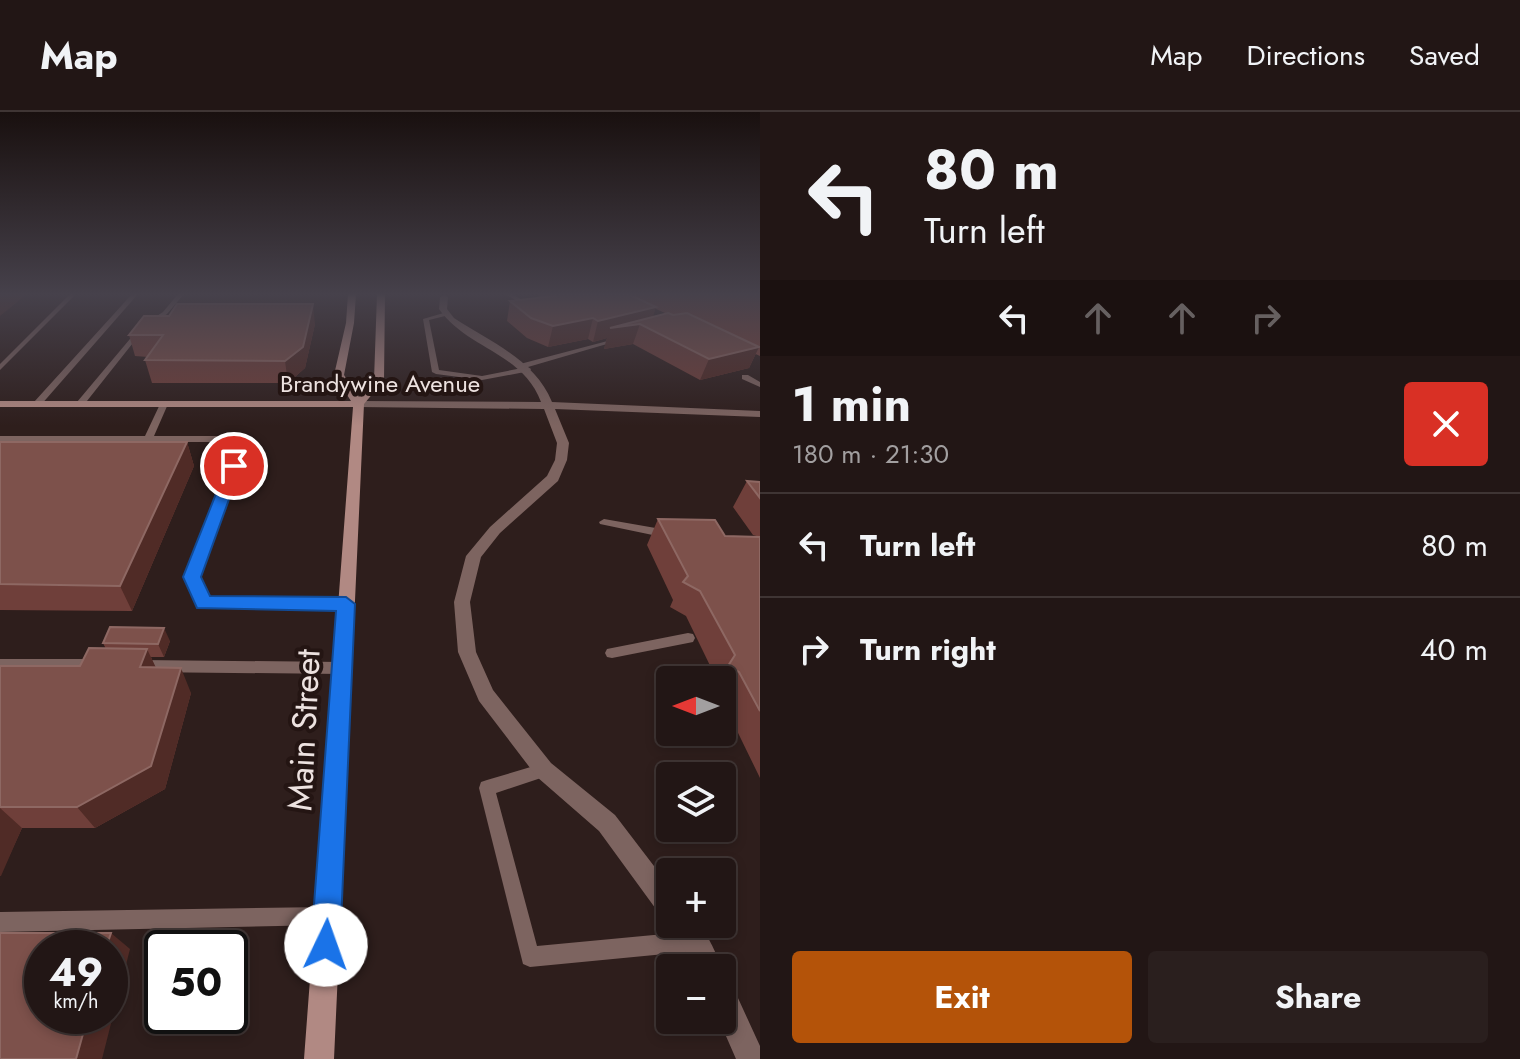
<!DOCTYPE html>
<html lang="en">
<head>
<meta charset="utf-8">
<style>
  :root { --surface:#221615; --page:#2a1f1e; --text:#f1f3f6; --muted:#a29fa0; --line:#3f3534; --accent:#b45309 }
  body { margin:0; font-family:Jost,sans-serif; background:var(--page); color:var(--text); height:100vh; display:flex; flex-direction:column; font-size:30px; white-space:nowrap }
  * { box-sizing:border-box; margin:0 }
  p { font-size:26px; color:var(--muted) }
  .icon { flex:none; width:44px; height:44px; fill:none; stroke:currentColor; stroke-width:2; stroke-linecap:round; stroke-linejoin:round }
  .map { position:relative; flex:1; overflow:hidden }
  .drawer { display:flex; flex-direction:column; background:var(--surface); width:760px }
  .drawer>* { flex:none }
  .top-card { background:#221615; color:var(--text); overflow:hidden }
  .needle { width:52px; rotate:270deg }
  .fabs { position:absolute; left:656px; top:554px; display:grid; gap:16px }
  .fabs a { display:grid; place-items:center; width:80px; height:80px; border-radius:8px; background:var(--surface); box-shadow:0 4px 12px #0003,0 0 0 2px var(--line); font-size:40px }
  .speed { position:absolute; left:24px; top:818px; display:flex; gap:16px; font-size:40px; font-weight:700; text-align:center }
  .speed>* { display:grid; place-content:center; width:104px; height:104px; border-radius:50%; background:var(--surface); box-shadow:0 4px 12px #0003,0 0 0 2px var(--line); line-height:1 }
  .speed small { font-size:20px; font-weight:400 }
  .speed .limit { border:4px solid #111; border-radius:12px; background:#fff; color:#111 }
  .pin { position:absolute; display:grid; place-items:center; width:68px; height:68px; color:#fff; margin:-34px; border:4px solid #fff; border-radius:50%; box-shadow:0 2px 8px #0007 }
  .me { position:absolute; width:88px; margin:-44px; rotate:3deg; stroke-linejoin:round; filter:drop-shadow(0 0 6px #0008) }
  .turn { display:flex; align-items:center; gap:28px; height:168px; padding:0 32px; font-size:36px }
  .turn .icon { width:104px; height:104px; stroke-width:2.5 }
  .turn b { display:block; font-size:56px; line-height:68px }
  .lanes { display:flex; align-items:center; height:76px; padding:0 32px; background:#0003; justify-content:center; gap:40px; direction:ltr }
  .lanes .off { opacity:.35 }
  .round { display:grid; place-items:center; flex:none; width:84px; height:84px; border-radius:8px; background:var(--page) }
  .overview { display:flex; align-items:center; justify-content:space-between; height:136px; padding:0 32px }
  h1 { font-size:48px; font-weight:700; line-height:60px }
  .button { display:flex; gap:16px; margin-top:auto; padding:16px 32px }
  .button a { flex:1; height:92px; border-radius:8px; background:var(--accent); color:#fff; font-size:32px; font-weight:700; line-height:92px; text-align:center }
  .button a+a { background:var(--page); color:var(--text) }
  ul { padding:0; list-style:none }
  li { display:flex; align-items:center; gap:24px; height:104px; padding:0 32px; border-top:2px solid var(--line) }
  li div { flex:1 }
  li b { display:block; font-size:30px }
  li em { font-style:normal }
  header { display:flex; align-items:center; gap:48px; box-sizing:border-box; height:112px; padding:0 40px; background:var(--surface); border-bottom:2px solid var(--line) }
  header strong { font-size:38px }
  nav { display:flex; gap:44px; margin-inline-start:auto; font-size:28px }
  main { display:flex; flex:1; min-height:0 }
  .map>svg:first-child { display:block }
</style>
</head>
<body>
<header>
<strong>Map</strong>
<nav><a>Map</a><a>Directions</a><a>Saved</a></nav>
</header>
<main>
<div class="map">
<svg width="760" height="947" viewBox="0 0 760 947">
  <rect width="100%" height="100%" fill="#2e1e1c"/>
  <path fill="#7b453e" d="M623 182H760V244Z"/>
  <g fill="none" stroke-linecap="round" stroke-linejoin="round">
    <path fill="#7d6460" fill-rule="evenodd" d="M70 182H76L0 258V252Z
      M132 182H138L40 294H34V290Z
      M178 182H184L167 202 144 217 83 294H77V290L140 215 163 200Z
      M505 182H512L536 196 531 197Z
      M447 200 450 202 449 203 429 208 439 258 482 264 522 256 519 254 520 252 619 226 624 227 528 255 531 257 530 259 482 268 436 262 432 260 423 207Z
      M742 263H748L760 270V275L742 267Z
      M161 290 168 292 154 324H244L248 327 198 465 207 487H346L350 489 352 492 350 495 199 494 186 465 239 330H0V324H145Z
      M604 407 667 418 672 422 667 426 600 412 599 410Z
      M688 521 693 522 695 526 693 530 688 531 612 546 607 545 605 541 607 537 612 536Z
      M0 547H95L100 549 102 553 100 557 95 559 0 557Z
      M141 548 342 550 347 552 349 556 347 560 342 562 141 560 136 558 134 554 136 550Z
      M544 651 550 653 552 658 550 663 496 681 537 834 696 819 703 822 706 829 703 836 696 839 530 855 523 852 479 676 481 670 487 668Z
      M327 795 334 797 336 804 334 811 327 813 0 820V800Z"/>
    <path fill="#7d6460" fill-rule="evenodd" d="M444 183 448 185 447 197 454 206C491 230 535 248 552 290L760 299V305L555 297 569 331 567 348 558 369 500 421 481 445 470 490 476 540 493 578 551 651 615 703 670 775V808L661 804 599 719 537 665 479 589 458 540 454 490 466 444 490 415 547 364 555 348 557 331 544 297 359 295 354 292 359 289 541 290C522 240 467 237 439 197L440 185Z
      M670 812H699C709 825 716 841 722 856V857L695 856Z
      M722 869 732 873 760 934V947H736L719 908H722Z"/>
    <path fill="#b18983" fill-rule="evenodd" d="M348 182H356L354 211 344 263 359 285 374 268 377 182H385L384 268 364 292 334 947H304L353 295H0V289H351L334 263 346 211Z"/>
  </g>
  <path fill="#6f3f3a" d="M539 182H628L653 205 759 235 749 256 700 268 633 232 604 237 607 226 593 230 588 227 548 235 527 226 507 209 510 189 538 186Z
    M315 212 305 256 288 271H152L145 248 148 245 135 244 129 223Z
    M0 330H187L194 354 132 499 0 498Z
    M747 369 760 370V425L753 423 733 395Z
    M658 407 725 424 760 425V666L722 588V568H717L686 504 670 495 673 488 647 433Z
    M170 529 164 545H151L155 555 191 581 165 677 95 716H22L0 764V554H80L106 537 103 531Z"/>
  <path fill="#502b26" d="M0 182H27L0 204Z
    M313 192 315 212 305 256 288 271 285 249Z
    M656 195 650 215 640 212 633 232 604 237 607 226 593 230 598 209Z
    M593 206 588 227 548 235 553 214Z
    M759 235 749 256 700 268 709 247Z
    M187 330 194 354 132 499 120 474Z
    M164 516 170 529 164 545 158 532Z
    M147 537 159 562 140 555Z
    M181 556 191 581 165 677 95 716 77 695Z
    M0 696 22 716 1 764H0Z
    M111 821 130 837 102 947H76L88 904H110V836H106Z"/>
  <path fill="#7d514b" stroke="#8e6863" stroke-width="2" d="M552 182H628L656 195 598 209 593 206 553 214 531 206 510 189 554 184Z
    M177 192H313L303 235 285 249 145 248 163 223H129L144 204H169Z
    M668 201 673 203 687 201 759 235 709 247 640 212 610 216Z
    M0 330H187L120 474 0 472Z
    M747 369 760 370V386Z
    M658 407 715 408 725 424 760 425V599L739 560 728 554 735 543 700 479 683 470 688 464Z
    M110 515 164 516 158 532 103 531Z
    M89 536 147 537 140 555 181 556 151 654 77 695H0V554H80Z
    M0 821H111L106 836H42V904H88L76 947H0Z"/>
  <linearGradient id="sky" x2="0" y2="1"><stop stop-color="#19100f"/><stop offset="0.58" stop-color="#46414b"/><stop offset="1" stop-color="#46414b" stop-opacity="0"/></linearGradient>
  <rect width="760" height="314" fill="url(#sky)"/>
  <path fill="#1a73e8" stroke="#114b97" stroke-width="2" d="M234 350 241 354 201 465 210 484 346 485 355 492 340 833 336 843 326 848 315 843 311 833 336 499 197 496 183 465 227 354Z"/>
  <g text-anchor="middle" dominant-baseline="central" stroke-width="8" stroke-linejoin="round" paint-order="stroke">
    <g font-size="24" fill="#ede2e0" stroke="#241513">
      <text x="380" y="271">Brandywine Avenue</text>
    </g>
    <g font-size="34" fill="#ede2e0" stroke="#241513">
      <text transform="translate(304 618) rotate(-87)">Main Street</text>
    </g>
  </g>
</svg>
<div class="fabs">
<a><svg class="needle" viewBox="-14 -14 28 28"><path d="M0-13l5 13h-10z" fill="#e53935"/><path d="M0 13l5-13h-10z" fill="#a29fa0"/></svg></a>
<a><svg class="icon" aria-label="layers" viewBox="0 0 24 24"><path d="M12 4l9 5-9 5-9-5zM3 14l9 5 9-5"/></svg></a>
<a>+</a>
<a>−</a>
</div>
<div class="speed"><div>49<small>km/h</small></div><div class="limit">50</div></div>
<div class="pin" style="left:234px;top:354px;background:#d93025"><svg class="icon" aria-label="arrive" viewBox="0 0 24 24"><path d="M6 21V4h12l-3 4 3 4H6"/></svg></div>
<svg class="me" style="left:326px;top:833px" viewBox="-20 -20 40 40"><circle r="19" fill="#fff"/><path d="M0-13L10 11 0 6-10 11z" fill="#1a73e8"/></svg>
</div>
<section class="drawer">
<div class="top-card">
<div class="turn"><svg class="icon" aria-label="left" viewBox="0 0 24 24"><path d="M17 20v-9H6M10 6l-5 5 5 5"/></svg><div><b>80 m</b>Turn left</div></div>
<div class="lanes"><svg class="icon" aria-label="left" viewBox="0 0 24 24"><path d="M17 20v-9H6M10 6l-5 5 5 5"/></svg><svg class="icon off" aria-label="ahead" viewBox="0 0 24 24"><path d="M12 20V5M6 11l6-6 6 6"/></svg><svg class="icon off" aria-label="ahead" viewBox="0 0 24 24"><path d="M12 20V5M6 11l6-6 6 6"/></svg><svg class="icon off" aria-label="right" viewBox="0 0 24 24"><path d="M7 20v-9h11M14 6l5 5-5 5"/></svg></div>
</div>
<div class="overview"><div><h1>1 min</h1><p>180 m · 21:30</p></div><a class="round" style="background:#d93025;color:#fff"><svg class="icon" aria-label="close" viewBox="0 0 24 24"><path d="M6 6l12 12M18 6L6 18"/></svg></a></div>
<ul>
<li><svg class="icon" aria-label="left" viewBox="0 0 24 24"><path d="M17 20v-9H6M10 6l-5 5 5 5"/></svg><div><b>Turn left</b></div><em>80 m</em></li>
<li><svg class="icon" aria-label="right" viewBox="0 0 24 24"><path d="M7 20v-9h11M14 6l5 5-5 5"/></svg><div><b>Turn right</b></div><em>40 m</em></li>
</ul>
<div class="button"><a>Exit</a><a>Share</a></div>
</section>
</main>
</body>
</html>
